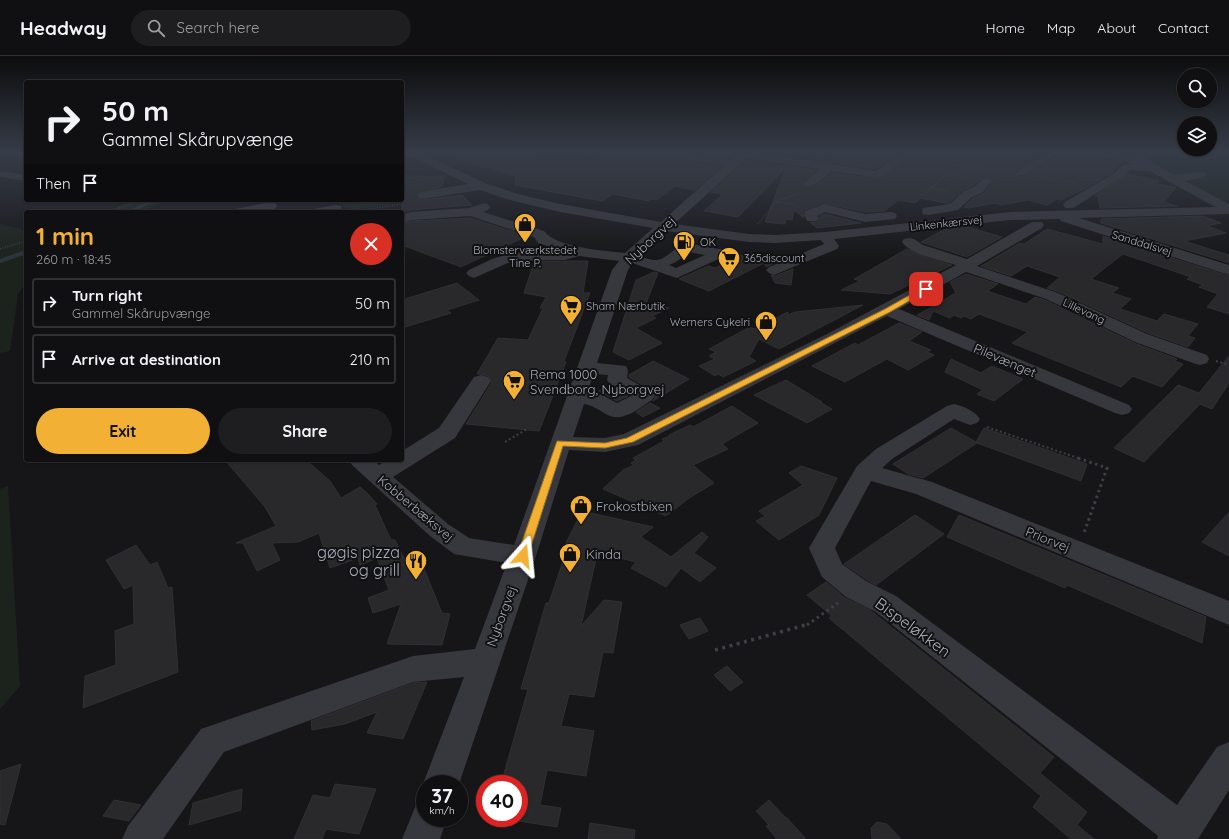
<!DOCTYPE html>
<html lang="en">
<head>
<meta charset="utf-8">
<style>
  :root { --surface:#101012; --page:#1e1e20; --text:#f1f3f6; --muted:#9c9d9f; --line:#303032; --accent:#f2b134 }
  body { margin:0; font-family:Quicksand,sans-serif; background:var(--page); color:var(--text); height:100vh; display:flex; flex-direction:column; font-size:15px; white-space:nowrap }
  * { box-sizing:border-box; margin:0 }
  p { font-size:13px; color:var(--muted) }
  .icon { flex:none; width:22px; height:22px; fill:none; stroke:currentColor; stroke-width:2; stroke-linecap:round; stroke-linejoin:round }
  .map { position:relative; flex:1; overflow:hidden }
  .side { position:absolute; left:24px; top:154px; width:380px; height:252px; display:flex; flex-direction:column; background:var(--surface); border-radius:4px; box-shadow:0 1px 3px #0004,0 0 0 1px var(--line) }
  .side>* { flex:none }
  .hud { position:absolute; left:24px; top:24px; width:380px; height:122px; border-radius:4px; box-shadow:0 1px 3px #0004,0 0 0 1px var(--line); background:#101012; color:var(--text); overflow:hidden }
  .fabs { position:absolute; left:1177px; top:12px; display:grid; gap:8px }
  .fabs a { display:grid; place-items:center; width:40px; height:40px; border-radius:50%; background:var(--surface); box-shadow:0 1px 3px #0004,0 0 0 1px var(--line); font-size:20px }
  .speed { position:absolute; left:416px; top:719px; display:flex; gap:8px; font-size:20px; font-weight:700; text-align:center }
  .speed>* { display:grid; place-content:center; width:52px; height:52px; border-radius:50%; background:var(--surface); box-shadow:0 1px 3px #0004,0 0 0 1px var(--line); line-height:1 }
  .speed small { font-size:10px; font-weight:400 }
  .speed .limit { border:6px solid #d22; background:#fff; color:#111 }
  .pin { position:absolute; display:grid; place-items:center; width:34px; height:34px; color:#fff; margin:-17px; border-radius:8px; box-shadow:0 2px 6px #0006 }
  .me { position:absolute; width:44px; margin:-22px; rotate:18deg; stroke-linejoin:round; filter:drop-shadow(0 0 3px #0008) }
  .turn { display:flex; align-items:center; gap:14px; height:84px; padding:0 12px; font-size:18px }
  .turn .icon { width:52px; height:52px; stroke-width:2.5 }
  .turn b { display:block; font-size:28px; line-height:34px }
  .then { display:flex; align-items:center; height:38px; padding:0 12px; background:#0003; gap:8px; font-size:15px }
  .round { display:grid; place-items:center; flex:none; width:42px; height:42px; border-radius:21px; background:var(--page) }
  .overview { display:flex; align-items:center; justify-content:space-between; height:68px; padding:0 12px }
  h1 { font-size:24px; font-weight:800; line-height:30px; color:var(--accent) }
  .button { display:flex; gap:8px; margin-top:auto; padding:8px 12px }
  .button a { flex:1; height:46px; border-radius:24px; background:var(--accent); color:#111; font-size:16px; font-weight:800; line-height:46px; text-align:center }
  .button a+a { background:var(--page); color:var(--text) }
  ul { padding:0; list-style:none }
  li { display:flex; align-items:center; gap:12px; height:50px; margin:0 8px 6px; padding:0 4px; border:2px solid var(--line); border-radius:4px }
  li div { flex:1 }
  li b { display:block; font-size:15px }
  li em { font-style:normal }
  header { display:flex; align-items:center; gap:24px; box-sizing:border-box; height:56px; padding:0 20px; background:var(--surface); border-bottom:1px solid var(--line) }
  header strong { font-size:19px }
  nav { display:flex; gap:22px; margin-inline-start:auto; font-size:14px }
  .search { width:280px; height:36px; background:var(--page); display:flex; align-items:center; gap:10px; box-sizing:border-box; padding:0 14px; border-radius:22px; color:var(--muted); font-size:15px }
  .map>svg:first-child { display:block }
</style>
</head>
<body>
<header>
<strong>Headway</strong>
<div class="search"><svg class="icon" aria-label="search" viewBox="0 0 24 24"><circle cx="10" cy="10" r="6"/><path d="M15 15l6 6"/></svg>Search here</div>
<nav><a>Home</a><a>Map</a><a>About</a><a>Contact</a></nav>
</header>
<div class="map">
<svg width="1229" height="783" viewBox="0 0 1229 783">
  <rect width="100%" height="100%" fill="#161618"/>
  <path fill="#1c231d" d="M1146 96H1229V146H1224L1165 116 1148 105Z
    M138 144H170L139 156H102Z
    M349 144H402L405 146 347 155 341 145Z
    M0 168 26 174V227L18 238 10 295 0 297Z
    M8 430 20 630 0 653V433Z"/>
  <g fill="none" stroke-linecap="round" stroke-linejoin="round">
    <path stroke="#2c353c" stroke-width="3" d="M129 156 148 147 163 144"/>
    <path stroke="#2c353c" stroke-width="4" d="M0 205 26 196"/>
  </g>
  <path fill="#29292c" stroke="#303034" d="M446 96H523V98L550 103 559 99 593 105 608 96H643L645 99 649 100 722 110 695 134 675 130 657 144 651 143 649 145 613 138 602 145 515 129 516 120 445 100Z
    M678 96H737L731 102Z
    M851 96H900L876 113 807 103 823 99 830 101Z
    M914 96H1009L1038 100 1015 116 1018 120H1027L1052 102 1057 104 1059 96H1085L1087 99 1121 106 1112 117 1079 136H1077L1061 144 1057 143 1047 149 1028 144 1000 149 996 147 968 152 964 151 973 142 983 138 993 126 991 122 986 121 981 122 973 130 963 134 949 147H945L921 142 915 147 899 144 884 155 865 156 823 147 804 154 803 158 804 162 794 154 792 164 786 163 785 168 765 166 786 112 738 161 704 155 723 138 711 136 747 104 817 114 802 128 804 131 809 132 817 129 832 117 878 123 882 122Z
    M1127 118 1159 125 1156 128 1176 131 1164 146 1177 150 1100 152 1098 141 1095 140Z
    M445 120 442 131 419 135 416 138 418 143 423 144 462 139 472 149 410 154 402 157V122Z
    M825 158 861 167 817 172 810 166H818L820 162V160Z
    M1203 160 1221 167 1207 170 1226 177 1184 185 1229 199V207L1101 167V163Z
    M470 162 527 180 461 211 402 189V168L412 165Z
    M964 170 1002 181 967 201 921 186 947 172Z
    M1047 173 1103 188V180L1229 220V258L1207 251 1218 238 1199 231 1203 229 1187 223 1191 221 1123 198 1091 223 1119 232 1112 237 1131 243 1120 253 1157 265 1164 258 1198 268 1188 280 1195 282 1188 291 1148 277 1059 236 1047 232 1060 221 1027 210 1011 220 981 210 1020 187 1024 188Z
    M907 193 927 202 952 209 890 238 841 234 860 225 854 223Z
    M748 196 776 206 766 211 764 207 709 235 679 223 708 210 715 212Z
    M568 205H588L583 237H590L564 305 566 306 539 375 466 368 492 326 488 320 481 318H477L498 282 528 284 543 252H540L546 241 524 237 534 206Z
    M793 213 791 229 775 227 771 219 775 220Z
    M654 216 658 217 645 250 669 252 652 260 656 262 636 272 662 287 629 304 613 296 636 224Z
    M966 218 998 228 987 235 1026 248 1035 241 1045 244 1134 287 1177 303 1175 305 1183 308 1162 331 1133 320 1121 331 1012 287 1028 276 979 258 971 263 964 260 961 262 954 259 950 262 933 255 929 264 917 259 956 237 950 226Z
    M457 227 479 244 447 254 451 257 402 272V244Z
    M863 249 779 293 759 283 749 301 756 305 723 321 718 318 715 320 699 310 715 303 709 300 716 296 709 293 750 271 754 273 788 256V259L795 256Z
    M899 267 922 276 909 285 931 294 927 296 934 299 908 314 887 303 845 326 812 310 855 287 858 289Z
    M1229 300V327L1212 353 1200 348 1144 406 1114 392 1178 329 1199 337Z
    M951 303 981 317 992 310 1023 323 994 345 977 338 983 334 945 316Z
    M653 305 689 323 653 345 656 340 653 335 629 321V319Z
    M786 324 822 346H820L832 353 807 367 754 339Z
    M610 329 628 340 617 345 599 335Z
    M650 347 660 352 643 361 636 356Z
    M732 350 758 367 722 388 728 393 693 409 714 427 689 442 666 460 603 433 623 414 634 409 631 407 636 404 633 402 664 385 662 383 670 380 669 379 690 369 693 371Z
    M951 372 976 386 984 372 1087 408 1081 425 977 387 923 422 908 418 893 408Z
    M225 404H306L330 425 341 442 360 431 368 438 377 448 375 449 391 484H395L409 512 422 508 442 557 450 558 442 589 387 588 401 548 373 557 368 542 389 534 377 502 360 509 358 502 330 512 319 477 298 486 272 487 280 504 257 515 243 487H236L276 470 265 451Z
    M801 410 837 422 819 459 779 484 756 465 765 460 759 455 803 429 789 417Z
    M582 455 653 471 641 481 671 501 702 476 708 481 694 497 716 512 700 526 681 512 666 531 631 512 636 506 607 499 598 494 581 570 604 544 622 546 613 597 603 596 594 641 569 638 561 670 594 675 586 720 547 714 540 749 561 752 557 771 519 765V728H501L528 633H521L546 547H549L568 490 565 489Z
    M1229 456V500L1202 486Z
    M915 459 944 478 876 529 867 524 844 508Z
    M959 459 1206 561 1202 587 1067 529 1065 532 947 481Z
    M136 489 150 509 157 506 168 532 172 531 178 616 83 652 85 620 116 609 115 575 134 568 133 529 124 533 106 504Z
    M826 526 845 542 870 554 1054 701 1040 717 1087 756 1077 769 1094 783H1071L1033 751 1041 740 829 562 832 560 807 539Z
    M700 562 708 575 689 583 680 569Z
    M727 610 743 626 730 635 714 619Z
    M427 626 403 683 367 677 377 656 345 668 312 674 311 665 413 627Z
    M21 708 5 769 0 768V715Z
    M335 728 376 733 359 778 326 773 322 783H294L313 739 330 742Z
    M242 733 241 754 189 769 193 747Z
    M114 744 141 749 129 765 103 760Z
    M769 744 786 762H787L806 783H777L766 770 769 769 756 755Z
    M877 766 887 768 901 783H872L871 772Z
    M590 767 635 774 634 783H588Z"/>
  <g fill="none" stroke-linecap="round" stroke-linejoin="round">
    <path stroke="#3d3f44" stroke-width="1.5" stroke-dasharray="1 1.5" stroke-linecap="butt" d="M921 97 960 102 957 108 983 112
      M994 113 1008 115
      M946 118 969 122
      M402 120H427
      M1041 121 1077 127
      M932 132 949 135
      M922 140 957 108
      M777 146 798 149
      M107 156 142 144
      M350 156 401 148
      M758 168 777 145 798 138
      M0 193 26 185"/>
    <path stroke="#3d3f44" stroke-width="2" stroke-dasharray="2 2.5" stroke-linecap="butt" d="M1216 305 1229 309
      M987 371 1081 403
      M505 386 527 373"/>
    <path stroke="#3d3f44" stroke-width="3" stroke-dasharray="2.5 3.5" stroke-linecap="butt" d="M1078 402 1107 412 1084 477
      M807 569 838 547"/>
    <path stroke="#3d3f44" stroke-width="3.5" stroke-dasharray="3 4.5" stroke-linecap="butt" d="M715 594 809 568"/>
    <path fill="#37383d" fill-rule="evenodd" d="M406 96H418L485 127 518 138 560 148 661 166 725 109 649 99 645 98 644 96H670L732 104 739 96H752L876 115 902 96H913L882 121 878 122 832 115C824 121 815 133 805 130L803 128 820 113 747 102 674 168 749 178 775 179 825 176 1010 156 1215 151 1150 115 1130 114 1121 122 1073 152H1065L1063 149 1065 146 1113 118 1123 109 1139 108 1091 99 1087 98 1086 96H1108L1133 100 1132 96H1142L1145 102 1174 119 1201 116 1205 117 1207 119 1205 121 1185 125 1229 148V158L1079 162 1229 209V219L1061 165 1060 163 1010 164 834 183 839 190 837 193 774 219 769 217 766 214 769 211 824 188 821 184 775 187 749 186 666 175 639 200C643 201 650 204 655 204 667 204 675 190 686 187L725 194 727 197 725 200 677 222 632 207 628 214 597 307 626 310 628 314 627 322 652 336 655 340 652 344C639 352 622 368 606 358 599 354 592 349 584 348L573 381 605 382 624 378 829 277 956 209C942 205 911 199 902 186L904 183 909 182 914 183 923 189 967 203 1032 166H1042L1044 169 1042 172 977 210 1058 237 1147 278 1207 299 1209 303 1207 307 1200 309 1193 307 1135 286 1046 243 966 216 899 253 1129 349 1132 353 1129 357 1122 359 1115 357 887 260 638 389 605 396 569 394 536 500 459 728H425V732L423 728 464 621 413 626 224 696 163 783H122L128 770 201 673 413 600 475 593 507 507 454 498 430 480 352 409 349 404H374L379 409 387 404H402V395L439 372 474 321 481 319 488 321 491 325 455 382 393 421 448 468 469 482 514 489 612 214 619 205 579 200 565 204 512 205 474 222 469 220 466 217 469 214 492 203 511 197 563 195 538 187 534 181 470 160 412 164 402 167V159L410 156 469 152 484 147 488 148 490 151 488 154 483 156 544 175C555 191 605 195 625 197L653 172 560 156 510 144 480 134 423 143 419 142 417 139 419 136 468 128 407 98ZM689 196 705 199 676 212 669 209 676 206ZM593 318 608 319 607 324 610 328 631 340 617 347 602 339 588 336Z
      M1047 96H1058L1026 119H1018L1016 117 1018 115Z
      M0 115 26 119V125L0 121Z
      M986 122 990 123 992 125 982 137 972 141 958 154 928 159 923 158 922 155 923 152 950 148 964 135 974 131 982 123Z
      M271 146 275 147 277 150 275 153 260 156H234L235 153Z
      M824 148 865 158 890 156 895 157 897 160 895 163 865 166 825 156 817 160 819 162 817 165H807L804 158 805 155Z
      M336 149 341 150 342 153 341 156H312L313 153Z
      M954 348C963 350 975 355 980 363L977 367 970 369 954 363 892 403 882 412 932 426 1229 545V569L916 438 871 425 835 492 842 508 866 525 896 540 1177 749 1217 691 1229 686V734L1198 783H1157L1158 780 876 556 846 541 822 521 809 492 857 410 876 393 947 350Z
      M425 745V762H447L440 783H402L416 749Z"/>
  </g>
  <linearGradient id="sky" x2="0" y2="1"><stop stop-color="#0c0c0d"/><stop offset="0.47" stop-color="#363c48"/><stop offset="1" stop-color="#363c48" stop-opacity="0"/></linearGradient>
  <rect width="1229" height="205" fill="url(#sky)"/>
  <path fill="#f2b134" stroke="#9d7322" d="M924 231 930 233 890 256 633 386 605 392 563 390 528 500 527 503H519L517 500 557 385 605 387 627 382 885 253Z"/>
  <defs>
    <g id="shop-pin" transform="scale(1.15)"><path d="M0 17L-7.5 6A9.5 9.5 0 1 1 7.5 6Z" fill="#f2b134" stroke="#111113"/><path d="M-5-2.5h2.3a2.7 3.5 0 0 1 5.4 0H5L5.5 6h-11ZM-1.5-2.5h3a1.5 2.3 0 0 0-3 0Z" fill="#111"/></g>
    <g id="fuel-pin" transform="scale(1.15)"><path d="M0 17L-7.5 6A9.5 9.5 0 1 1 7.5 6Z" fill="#f2b134" stroke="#111113"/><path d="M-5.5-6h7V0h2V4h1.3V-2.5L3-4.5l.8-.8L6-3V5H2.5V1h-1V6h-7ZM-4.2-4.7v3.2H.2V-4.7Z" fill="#111"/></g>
    <g id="supermarket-pin" transform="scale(1.15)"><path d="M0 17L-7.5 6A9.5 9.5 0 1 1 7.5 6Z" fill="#f2b134" stroke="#111113"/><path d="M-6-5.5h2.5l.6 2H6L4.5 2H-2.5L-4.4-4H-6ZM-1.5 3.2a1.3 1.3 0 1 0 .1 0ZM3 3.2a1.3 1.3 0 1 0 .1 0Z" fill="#111"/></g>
    <g id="restaurant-pin" transform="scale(1.15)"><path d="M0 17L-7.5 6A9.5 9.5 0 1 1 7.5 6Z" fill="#f2b134" stroke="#111113"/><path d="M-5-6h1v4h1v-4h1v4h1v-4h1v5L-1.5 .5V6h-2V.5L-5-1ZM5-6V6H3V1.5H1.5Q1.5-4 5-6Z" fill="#111"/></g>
  </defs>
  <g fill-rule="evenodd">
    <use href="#shop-pin" x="525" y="168"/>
    <use href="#fuel-pin" x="684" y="186"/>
    <use href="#supermarket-pin" x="729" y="202"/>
    <use href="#supermarket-pin" x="571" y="250"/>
    <use href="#shop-pin" x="766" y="266"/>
    <use href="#supermarket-pin" x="514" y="325"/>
    <use href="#shop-pin" x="581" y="450"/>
    <use href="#shop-pin" x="570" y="498"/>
    <use href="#restaurant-pin" x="416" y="505"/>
  </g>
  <g text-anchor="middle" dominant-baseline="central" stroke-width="4" stroke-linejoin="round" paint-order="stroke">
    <g font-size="11" fill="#a8adb8" stroke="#111113">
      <text transform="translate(946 167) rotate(-6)">Linkenkærsvej</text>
      <text transform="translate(1142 187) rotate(17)">Sanddalsvej</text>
      <text transform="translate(1084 255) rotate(25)">Lillevang</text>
    </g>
    <g font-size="11" fill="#a8adb8" stroke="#111113" text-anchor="start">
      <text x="700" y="186">OK</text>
      <text x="525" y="194" text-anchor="middle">Blomsterværkstedet<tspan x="525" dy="13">Tine P.</tspan></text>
      <text x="744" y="202">365discount</text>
      <text x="586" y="250">Sham Nærbutik</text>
      <text x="750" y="266" text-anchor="end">Werners Cykelri</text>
    </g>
    <g font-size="13" fill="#a8adb8" stroke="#111113">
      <text transform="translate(650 184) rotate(-43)">Nyborgvej</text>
      <text transform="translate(1005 304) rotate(23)">Pilevænget</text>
      <text transform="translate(416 452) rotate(40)">Kobberbæksvej</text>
      <text transform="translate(1048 483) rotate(22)">Priorvej</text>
      <text transform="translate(501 560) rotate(-70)">Nyborgvej</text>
    </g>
    <g font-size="13" fill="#a8adb8" stroke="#111113" text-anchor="start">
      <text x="530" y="318">Rema 1000<tspan x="530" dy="15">Svendborg, Nyborgvej</tspan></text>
      <text x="596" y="450">Frokostbixen</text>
      <text x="586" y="498">Kinda</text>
    </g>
    <g font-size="16" fill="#a8adb8" stroke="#111113" text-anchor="end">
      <text x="400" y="496">gøgis pizza<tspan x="400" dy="18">og grill</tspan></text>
    </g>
    <g font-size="16" fill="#a8adb8" stroke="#111113">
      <text transform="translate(913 571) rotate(36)">Bispeløkken</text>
    </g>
  </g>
</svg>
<div class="fabs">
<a><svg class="icon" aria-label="search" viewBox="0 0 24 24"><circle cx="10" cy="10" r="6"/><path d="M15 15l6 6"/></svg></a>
<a><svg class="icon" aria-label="layers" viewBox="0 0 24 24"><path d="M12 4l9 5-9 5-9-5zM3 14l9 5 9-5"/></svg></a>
</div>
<div class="speed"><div>37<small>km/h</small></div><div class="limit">40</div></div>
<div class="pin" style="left:926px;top:233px;background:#d93025"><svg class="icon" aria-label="arrive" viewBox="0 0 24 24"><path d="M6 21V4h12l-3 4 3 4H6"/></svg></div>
<svg class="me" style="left:523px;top:500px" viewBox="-20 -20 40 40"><path d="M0-17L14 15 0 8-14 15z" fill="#f2b134" stroke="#fff" stroke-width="4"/></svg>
<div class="hud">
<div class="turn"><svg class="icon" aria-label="right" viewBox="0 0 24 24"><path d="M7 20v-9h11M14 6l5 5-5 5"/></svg><div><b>50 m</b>Gammel Skårupvænge</div></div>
<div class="then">Then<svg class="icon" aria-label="arrive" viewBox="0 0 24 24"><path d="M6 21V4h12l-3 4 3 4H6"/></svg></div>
</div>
<section class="side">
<div class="overview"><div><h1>1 min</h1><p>260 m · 18:45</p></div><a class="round" style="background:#d93025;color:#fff"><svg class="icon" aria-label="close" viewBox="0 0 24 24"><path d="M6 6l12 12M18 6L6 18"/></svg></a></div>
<ul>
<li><svg class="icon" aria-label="right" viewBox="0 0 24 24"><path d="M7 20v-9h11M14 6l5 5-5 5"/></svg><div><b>Turn right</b><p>Gammel Skårupvænge</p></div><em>50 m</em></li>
<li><svg class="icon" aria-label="arrive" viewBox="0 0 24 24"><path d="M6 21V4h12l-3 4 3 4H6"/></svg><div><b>Arrive at destination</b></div><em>210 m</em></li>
</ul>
<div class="button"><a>Exit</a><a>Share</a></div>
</section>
</div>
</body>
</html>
